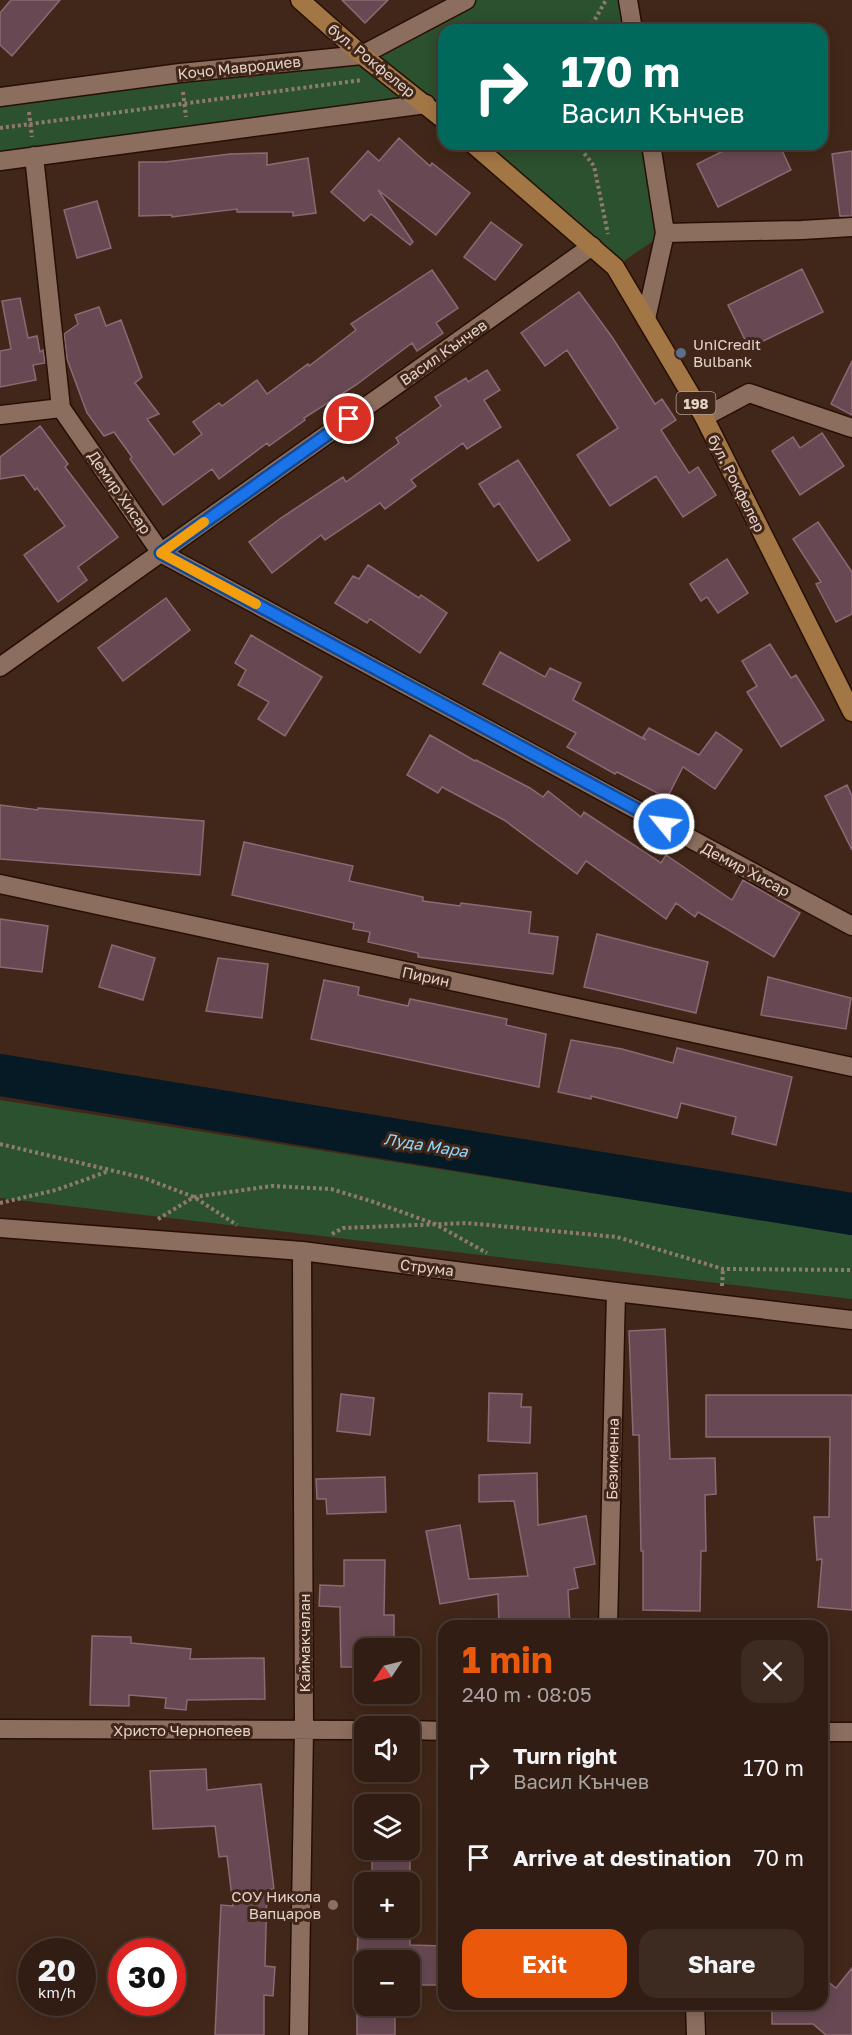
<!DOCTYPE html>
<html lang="en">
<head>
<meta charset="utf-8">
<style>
  :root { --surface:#311d13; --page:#3d2a21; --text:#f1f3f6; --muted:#a8a2a0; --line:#4c3b33; --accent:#ea580c }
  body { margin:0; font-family:"Golos Text",sans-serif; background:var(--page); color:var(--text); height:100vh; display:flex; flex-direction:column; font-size:22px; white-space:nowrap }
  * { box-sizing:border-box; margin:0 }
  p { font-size:20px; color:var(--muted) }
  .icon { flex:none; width:33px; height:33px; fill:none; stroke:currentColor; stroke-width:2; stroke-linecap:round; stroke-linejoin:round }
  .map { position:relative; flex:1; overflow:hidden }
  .panel { position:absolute; left:438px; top:1620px; width:390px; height:390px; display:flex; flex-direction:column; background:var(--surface); border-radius:18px; box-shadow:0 3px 15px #0003,0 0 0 2px var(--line) }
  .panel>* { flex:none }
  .top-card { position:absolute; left:438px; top:24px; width:390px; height:126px; border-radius:18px; box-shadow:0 3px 15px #0003,0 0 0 2px var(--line); background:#00695c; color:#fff; overflow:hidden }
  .needle { width:39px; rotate:235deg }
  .buttons { position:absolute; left:354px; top:1638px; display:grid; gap:12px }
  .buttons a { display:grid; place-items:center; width:66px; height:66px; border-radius:12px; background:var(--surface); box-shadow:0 3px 15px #0003,0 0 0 2px var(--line); font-size:30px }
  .speed { position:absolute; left:18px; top:1938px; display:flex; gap:12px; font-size:30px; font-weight:700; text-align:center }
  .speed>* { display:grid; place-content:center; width:78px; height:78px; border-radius:50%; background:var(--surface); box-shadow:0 3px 15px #0003,0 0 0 2px var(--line); line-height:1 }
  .speed small { font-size:15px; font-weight:400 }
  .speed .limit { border:9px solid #d22; background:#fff; color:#111 }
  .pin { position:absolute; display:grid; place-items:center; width:51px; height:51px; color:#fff; margin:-26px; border:3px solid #fff; border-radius:50%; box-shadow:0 2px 6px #0007 }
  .me { position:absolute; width:66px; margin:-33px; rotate:299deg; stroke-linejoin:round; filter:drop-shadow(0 0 4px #0008) }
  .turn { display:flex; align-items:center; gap:21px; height:126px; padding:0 24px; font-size:27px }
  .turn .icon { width:78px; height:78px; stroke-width:2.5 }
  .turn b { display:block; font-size:42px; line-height:51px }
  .round { display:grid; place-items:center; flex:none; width:63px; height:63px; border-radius:18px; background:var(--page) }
  .headline { display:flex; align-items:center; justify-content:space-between; height:102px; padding:0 24px }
  h1 { font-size:36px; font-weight:700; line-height:45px; color:var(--accent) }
  .action { display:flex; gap:12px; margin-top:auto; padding:12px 24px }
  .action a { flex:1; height:69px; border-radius:18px; background:var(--accent); color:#fff; font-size:24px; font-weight:700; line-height:69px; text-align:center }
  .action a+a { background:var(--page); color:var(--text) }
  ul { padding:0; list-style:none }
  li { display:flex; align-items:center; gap:18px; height:90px; padding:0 24px }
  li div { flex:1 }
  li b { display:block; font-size:22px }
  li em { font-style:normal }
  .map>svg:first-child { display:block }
</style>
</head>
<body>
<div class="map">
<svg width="852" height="2035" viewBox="0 0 852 2035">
  <rect width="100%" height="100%" fill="#412719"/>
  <path fill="#2c512f" d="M466 0H628L633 30H444V120L426 104 0 161V97L362 55Z
    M473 144H651L665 233 615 267Z
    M0 1100 852 1234V1299L0 1198Z"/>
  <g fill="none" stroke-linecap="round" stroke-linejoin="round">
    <path stroke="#051a24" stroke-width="42" d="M0 1075 852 1214"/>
  </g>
  <path fill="#684953" stroke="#8b6974" stroke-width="1.5" d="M11 0H60L12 56 0 45V13Z
    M342 0H388L365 23Z
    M399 138 430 166 432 163 470 193 436 235 378 190 413 242 410 245 371 214 364 221 331 192 368 151 379 161Z
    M737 144H779L791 170 718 207 697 164Z
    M852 151V216H840L832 154Z
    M267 153V165L308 158 316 213 293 216V212H237V209L172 217V215L139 216V162H165L230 154Z
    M97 201 111 248 77 258 64 210Z
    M491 222 522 245 495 280 464 257Z
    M802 269 823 312 749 348 728 305Z
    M432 270 458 308 436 323 443 333 417 351 412 343 356 385 304 418 305 420 269 446 267 443 219 479 212 469 163 505 130 459 132 457 114 432 104 436 87 413 67 359 64 334 78 324 75 315 99 307 106 326 121 320 142 377 135 383 159 414 147 419 174 455 202 434 193 422 219 403 222 406 257 380 267 394 308 364 309 366 356 330 351 324Z
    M579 292 612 337 655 404 662 399 676 420 661 430 689 473 698 467 716 495 683 517 656 476 610 506 577 455 618 428 567 350 545 366 521 333Z
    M20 298 28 338 37 336 40 352 43 350 45 363 33 365 36 380 0 387V351L11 349 2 301Z
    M852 361V415L831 404Z
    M487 370 500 390 484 400 501 427 467 449 463 443 411 480 416 486 385 509 380 503 325 540 321 535 272 573 249 542 281 518 343 477 346 482 399 443 396 438 441 406 435 397 466 378 468 382Z
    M40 426 68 464 65 467 118 537 78 567 87 580 58 602 24 555 65 526 37 488 35 490 24 475 0 479V457Z
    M822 433 844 466 800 495 772 451 793 437 800 448Z
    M518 460 570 540 538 561 499 503 494 507 479 484Z
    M818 522 852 572V614L836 622 816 584 821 582 793 539Z
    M727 559 748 593 718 613 707 597 701 601 690 584Z
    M368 565 419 598 421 595 447 613 420 653 370 619 367 623 335 603 353 576 359 579Z
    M166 598 190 630 123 681 98 648Z
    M251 635 322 677 285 736 258 719 269 702 238 685 246 670 235 663Z
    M770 644 791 678 796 675 824 720 781 747 747 692 757 686 742 661Z
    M500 652 545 677 550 668 581 683 573 700 646 740 643 737 649 728 699 755 716 732 742 750 715 789 683 767 667 798 617 772 615 774 567 747 576 733 483 684Z
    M430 735 475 761 476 760 530 788 543 797 548 791 581 817 584 812 661 863 666 855 732 900 743 880 800 913 774 957 698 912 695 917 676 903 666 919 586 861 577 874 504 820 442 787 438 793 407 775Z
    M847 785 852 796V850L825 796Z
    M0 805 38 810V808L204 821 200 875 0 859Z
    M244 842 353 866 349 881 423 897V901L460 906 461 903 531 912 529 933 558 937 553 974 418 957V953L368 942 370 932 353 929 354 923 232 895Z
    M0 919 48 926 42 972 0 967Z
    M597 934 708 962 696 1013 584 987Z
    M112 945 155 958 143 1000 99 987Z
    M218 958 268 964 262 1018 206 1011Z
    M768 977 851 998 846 1029 761 1015Z
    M324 980 359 987 358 995 408 1006 410 999 507 1019 506 1025 546 1034 539 1087 311 1039Z
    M571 1040 622 1049 673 1063 677 1048 792 1077 776 1145 732 1134 736 1117 681 1103 677 1118 591 1096V1099L558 1092Z
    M665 1329 670 1459 715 1458 716 1494 705 1495 706 1551H701L700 1611 643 1610V1551H641L639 1435H633L629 1331Z
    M489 1393 522 1394 521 1407H531L530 1443 488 1441Z
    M341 1394 374 1398 370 1435 337 1431Z
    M706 1395H852V1610L818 1607 822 1559 817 1560 814 1517H829L830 1437H706Z
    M537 1473 538 1525 586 1516 595 1564 574 1568 578 1588 568 1590 570 1626H499L498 1594 440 1604 426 1531 460 1525 469 1579 528 1576 514 1501 479 1502V1475Z
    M385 1477 386 1512 327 1514 326 1499H317L316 1479Z
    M344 1560H385L384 1615H394V1648H364V1667H341L340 1607 319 1606 320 1585 344 1586Z
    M92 1636 131 1637V1643L191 1649 190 1659 264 1658 265 1699 187 1700 186 1710 165 1708 166 1698 129 1695V1706L90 1705Z
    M206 1769 207 1790 261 1784 274 1889 267 1890 265 1966 275 1967 273 1996 264 1995V2035H215L221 1905 233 1906 227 1856 219 1857 215 1826 153 1829 150 1771Z
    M372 1850H410V1882H372Z
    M358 1928H410V1945L444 1946V1985H410V1960H357Z
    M852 1968V2035H826L813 2024H772V2004H822V1977L836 1988Z
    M357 2006H395V2035H357Z"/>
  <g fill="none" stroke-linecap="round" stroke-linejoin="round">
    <g stroke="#270f03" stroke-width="21">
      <path id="minor" d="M628 0 633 30
        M0 97 180 73 362 55 466 0
        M34 156 61 408 161 553 852 926
        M0 161 426 104
        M665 233 802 230 852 227
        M646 319 665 233 651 144
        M0 415 61 408
        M704 417 749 393 852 428
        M0 667 592 246
        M0 884 852 1067
        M0 1228 302 1251 616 1292 852 1320
        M608 1626 616 1292
        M0 1729 364 1730
        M410 1730 444 1731
        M822 1732H852
        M695 2004 696 2035
        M299 2035 304 1730 302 1251"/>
    </g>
    <g stroke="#270f03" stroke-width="21">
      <path id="primary" d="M300 0 362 55 444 120
        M473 144 615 267 704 417 852 712"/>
    </g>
    <path stroke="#907a6e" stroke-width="4" stroke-dasharray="3 3" stroke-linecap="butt" d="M589 30 606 0
      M183 92 186 117
      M29 112 32 137
      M0 128 362 80
      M577 144 594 166 608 234
      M0 1144 144 1178 194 1197 237 1225
      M0 1203 56 1190 109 1171
      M158 1219 194 1197 272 1186 331 1189 374 1202 435 1224 487 1253
      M332 1234 343 1228 467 1223 617 1237 723 1269 852 1270
      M722 1286 723 1269"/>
    <use href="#minor" stroke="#8c6e5e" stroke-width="18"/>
    <use href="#primary" stroke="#a37745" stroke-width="18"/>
  </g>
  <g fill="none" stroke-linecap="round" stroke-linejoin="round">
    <g stroke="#114b97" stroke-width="15">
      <path id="route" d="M349 419 161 553 664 824"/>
    </g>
    <use href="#route" stroke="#1a73e8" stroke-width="10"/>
    <path stroke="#f59e0b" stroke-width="10" d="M204 522 161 553 256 604"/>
  </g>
  <circle fill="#5c6f8a" stroke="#412719" stroke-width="2" cx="681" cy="353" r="6"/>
  <circle fill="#8d6e63" stroke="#412719" stroke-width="2" cx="333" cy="1905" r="6"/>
  <g text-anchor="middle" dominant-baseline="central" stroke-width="6" stroke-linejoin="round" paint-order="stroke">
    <rect fill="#412719" stroke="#b39f95" stroke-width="1.5" x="676.5" y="392" width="39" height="22" rx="4.5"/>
    <g font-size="14" font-weight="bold" fill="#e4d2ca">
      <text x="696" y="403">198</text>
    </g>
    <g font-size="15" fill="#e4d2ca" stroke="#412719">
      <text transform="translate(372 60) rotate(39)">бул. Рокфелер</text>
      <text transform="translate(239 67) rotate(-6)">Кочо Мавродиев</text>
      <text transform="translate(443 352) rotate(-35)">Васил Кънчев</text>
      <text transform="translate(737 483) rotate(63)">бул. Рокфелер</text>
      <text transform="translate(120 492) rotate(55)">Демир Хисар</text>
      <text transform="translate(746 869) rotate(28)">Демир Хисар</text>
      <text transform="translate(426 976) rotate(12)">Пирин</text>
      <text transform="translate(427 1267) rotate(7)">Струма</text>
      <text transform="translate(612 1459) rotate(-89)">Безименна</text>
      <text transform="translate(304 1643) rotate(-90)">Каймакчалан</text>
      <text x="182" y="1730">Христо Чернопеев</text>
    </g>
    <g font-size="15" fill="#e4d2ca" stroke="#412719" text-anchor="start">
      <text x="693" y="344">UniCredit<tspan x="693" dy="17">Bulbank</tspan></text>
      <text x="321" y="1896" text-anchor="end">СОУ Никола<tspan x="321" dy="17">Вапцаров</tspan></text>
    </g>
    <g font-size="16" font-style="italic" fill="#8ed8fd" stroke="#412719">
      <text transform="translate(426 1145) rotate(9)">Луда Мара</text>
    </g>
  </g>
</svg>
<div class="buttons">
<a><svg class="needle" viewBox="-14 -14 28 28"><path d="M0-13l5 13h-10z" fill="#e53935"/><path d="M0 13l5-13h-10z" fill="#a8a2a0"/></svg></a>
<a><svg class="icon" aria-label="sound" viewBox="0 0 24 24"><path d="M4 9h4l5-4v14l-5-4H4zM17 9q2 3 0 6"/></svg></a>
<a><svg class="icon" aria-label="layers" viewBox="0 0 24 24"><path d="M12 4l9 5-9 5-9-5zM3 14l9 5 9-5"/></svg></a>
<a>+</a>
<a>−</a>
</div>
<div class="speed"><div>20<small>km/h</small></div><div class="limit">30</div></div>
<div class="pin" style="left:349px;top:419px;background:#d93025"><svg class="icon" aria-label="arrive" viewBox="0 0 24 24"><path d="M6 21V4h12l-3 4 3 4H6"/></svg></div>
<svg class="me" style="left:664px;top:824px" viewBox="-20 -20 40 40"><circle r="17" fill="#1a73e8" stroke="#fff" stroke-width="3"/><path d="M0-11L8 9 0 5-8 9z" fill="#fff"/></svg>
<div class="top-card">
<div class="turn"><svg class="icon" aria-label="right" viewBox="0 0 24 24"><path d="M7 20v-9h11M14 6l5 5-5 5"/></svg><div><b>170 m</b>Васил Кънчев</div></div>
</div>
<section class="panel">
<div class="headline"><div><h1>1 min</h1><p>240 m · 08:05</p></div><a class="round"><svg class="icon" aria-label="close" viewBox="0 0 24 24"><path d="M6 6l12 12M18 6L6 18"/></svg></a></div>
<ul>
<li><svg class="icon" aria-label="right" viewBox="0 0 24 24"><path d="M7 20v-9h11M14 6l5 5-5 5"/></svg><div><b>Turn right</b><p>Васил Кънчев</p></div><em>170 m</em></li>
<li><svg class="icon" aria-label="arrive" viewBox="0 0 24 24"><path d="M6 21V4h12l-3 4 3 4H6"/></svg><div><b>Arrive at destination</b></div><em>70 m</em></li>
</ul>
<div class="action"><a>Exit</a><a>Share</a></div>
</section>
</div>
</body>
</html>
